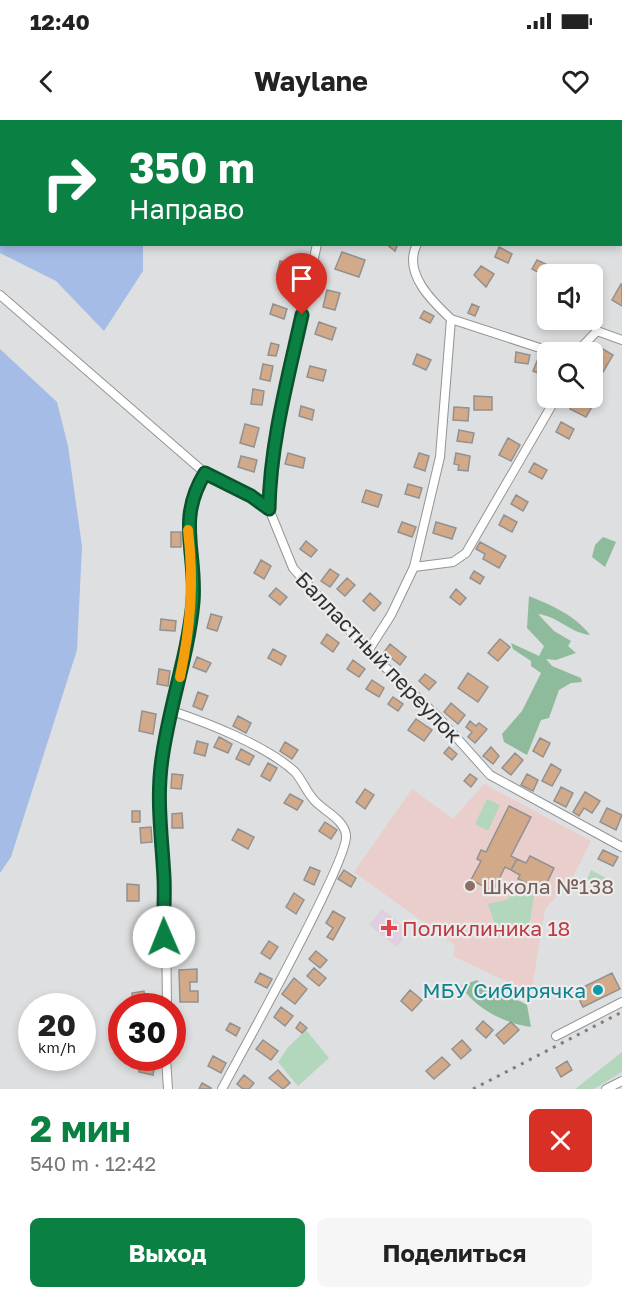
<!DOCTYPE html>
<html lang="ru">
<head>
<meta charset="utf-8">
<style>
  :root { --surface:#fff; --page:#f6f6f6; --text:#222; --muted:#767676; --accent:#0b8043 }
  body { margin:0; font-family:"Golos Text",sans-serif; background:var(--page); color:var(--text); height:100vh; display:flex; flex-direction:column; font-size:22px; white-space:nowrap }
  * { box-sizing:border-box; margin:0 }
  p { font-size:20px; color:var(--muted) }
  .icon { flex:none; width:33px; height:33px; fill:none; stroke:currentColor; stroke-width:2; stroke-linecap:round; stroke-linejoin:round }
  .map { position:relative; height:969px; overflow:hidden }
  .details { display:flex; flex-direction:column; background:var(--surface); flex:1 }
  .details>* { flex:none }
  .banner { position:absolute; left:0px; top:0px; width:622px; height:126px; box-shadow:0 3px 9px #0003; background:#0b8043; color:#fff; overflow:hidden }
  .fabs { position:absolute; left:537px; top:144px; display:grid; gap:12px }
  .fabs a { display:grid; place-items:center; width:66px; height:66px; border-radius:9px; background:var(--surface); box-shadow:0 3px 9px #0003; font-size:30px }
  .speed { position:absolute; left:18px; top:873px; display:flex; gap:12px; font-size:30px; font-weight:700; text-align:center }
  .speed>* { display:grid; place-content:center; width:78px; height:78px; border-radius:50%; background:var(--surface); box-shadow:0 3px 9px #0003; line-height:1 }
  .speed small { font-size:15px; font-weight:400 }
  .speed .limit { border:9px solid #d22; background:#fff; color:#111 }
  .pin { position:absolute; display:grid; place-items:center; width:51px; height:51px; color:#fff; margin:-62px -26px; border-radius:50% 50% 50% 0; rotate:-45deg; box-shadow:0 0 6px #0007 }
  .pin .icon { rotate:45deg }
  .me { position:absolute; width:66px; margin:-33px; rotate:359deg; stroke-linejoin:round; filter:drop-shadow(0 0 4px #0008) }
  .turn { display:flex; align-items:center; gap:21px; height:126px; padding:0 30px; font-size:27px }
  .turn .icon { width:78px; height:78px; stroke-width:2.5 }
  .turn b { display:block; font-size:42px; line-height:51px }
  .round { display:grid; place-items:center; flex:none; width:63px; height:63px; border-radius:9px; background:var(--page) }
  .summary { display:flex; align-items:center; justify-content:space-between; height:102px; padding:0 30px }
  h1 { font-size:36px; font-weight:700; line-height:45px; color:var(--accent) }
  .cta { display:flex; gap:12px; margin-top:auto; padding:12px 30px }
  .cta a { flex:1; height:69px; border-radius:9px; background:var(--accent); color:#fff; font-size:24px; font-weight:700; line-height:69px; text-align:center }
  .cta a+a { background:var(--page); color:var(--text) }
  .status { display:flex; justify-content:space-between; align-items:center; height:42px; padding:0 30px; background:var(--surface); direction:ltr }
  .status svg { height:16px; fill:currentColor }
  header { display:flex; justify-content:space-between; align-items:center; height:78px; padding:0 30px; background:var(--surface); font-size:27px; font-weight:700 }
  .map>svg:first-child { display:block }
</style>
</head>
<body>
<div class="status"><b>12:40</b><svg viewBox="0 0 49 12"><path d="M0 12V9h3v3zM5 12V6h3v6zM10 12V3h3v9zM15 12V0h3v12zM26 1h20v11H26zM47 4h2v5h-2z"/></svg></div>
<header><svg class="icon" aria-label="back" viewBox="0 0 24 24"><path d="M15 5l-7 7 7 7"/></svg>Waylane<svg class="icon" aria-label="heart" viewBox="0 0 24 24"><path d="M12 20l-8-8c-3-5 5-10 8-4 3-6 11-1 8 4z"/></svg></header>
<div class="map">
<svg width="622" height="969" viewBox="0 0 622 969">
  <rect width="100%" height="100%" fill="#dedfe0"/>
  <path fill="#e9cecc" d="M484 664 591 721 572 759 545 789 531 873 453 836 455 825 354 752 412 669 453 699Z"/>
  <path fill="#e0cfe0" d="M382 789 409 811 397 827 369 805Z"/>
  <path fill="#b2d7bd" d="M487 679 500 685 488 711 475 704Z
    M591 750 606 758 600 771 587 760Z
    M512 775 534 776 528 814 499 817 488 784 506 780Z
    M306 910 329 938 298 966 278 942 289 926Z
    M622 932V952L594 969H575Z"/>
  <path fill="#8ebb9c" d="M603 417 616 422 605 447 592 437 595 425Z
    M529 476C551 485 575 495 590 515 571 513 557 496 538 494L554 511 571 521 568 526 576 533 556 540 546 539 552 546 581 558 582 562 571 563 559 570 549 598 541 600 527 635 504 622 502 614 522 591 541 553 531 546V541L513 529 511 523 539 536 544 526 527 508Z
    M477 860C495 878 507 873 527 885L531 907C504 903 476 889 461 866Z"/>
  <path fill="#a5bce6" d="M0 0H144L2 2V124L143 125V151L104 211 56 161 0 133Z
    M0 229 57 282 68 326 82 426 77 530 11 737 0 753Z"/>
  <path fill="#d3aa89" stroke="#929191" stroke-width="1.5" d="M386 124H398L395 131Z
    M499 127 512 134 508 143 495 137Z
    M342 132 365 140 359 157 335 149Z
    M537 140 550 146 545 156 532 149Z
    M280 141 291 144 288 158 277 156Z
    M481 146 494 154 486 167 474 155Z
    M592 163 600 167 594 176 592 175Z
    M621 164 622 165V186L612 180Z
    M327 170 340 173 335 190 323 187Z
    M273 184 287 189 284 199 270 194Z
    M472 184 479 187 475 196 468 193Z
    M424 191 434 196 430 203 420 198Z
    M558 200H570L566 206 557 201Z
    M319 202 336 208 332 220 315 214Z
    M271 223 279 225 276 236 268 235Z
    M601 228 613 235 603 252 592 246Z
    M516 232 530 235 528 244 515 242Z
    M417 234 431 240 426 250 413 244Z
    M540 234 548 237V257L533 251Z
    M263 244 273 246 270 261 260 259Z
    M310 246 326 250 323 261 307 257Z
    M253 269 264 271 262 285 251 284Z
    M474 276 492 277V290H474Z
    M577 278 596 280 586 297 570 289Z
    M301 286 314 290 312 300 299 296Z
    M454 287 469 288 468 301 453 300Z
    M561 302 574 309 569 319 556 312Z
    M245 304 259 308 254 327 240 323Z
    M459 310 474 313 472 323 457 321Z
    M508 318 520 325 511 341 499 335Z
    M288 333 305 338 303 348 285 344Z
    M419 333 429 336 425 351 414 347Z
    M456 333 470 336 468 351 458 350 459 345 454 344Z
    M241 336 257 340 254 352 238 347Z
    M534 343 547 350 542 359 529 352Z
    M408 364 422 368 419 378 405 374Z
    M366 370 382 375 378 387 362 382Z
    M516 375 528 382 523 391 511 384Z
    M504 395 517 402 512 412 499 405Z
    M402 402 416 407 412 417 398 412Z
    M436 402 456 408 452 419 433 413Z
    M171 412H181V427H171Z
    M306 421 317 430 311 437 300 429Z
    M480 422 506 436 499 448 483 439 485 434 476 429Z
    M261 440 271 446 264 459 254 453Z
    M330 449 339 455 330 467 321 461Z
    M474 451 484 457 480 464 470 458Z
    M347 458 355 465 345 476 337 469Z
    M276 468 287 477 280 485 269 476Z
    M456 469 466 478 460 485 450 477Z
    M370 473 381 483 374 491 363 481Z
    M211 494 222 497 217 511 207 508Z
    M161 499 176 501 175 511 160 510Z
    M327 514 339 523 333 532 321 523Z
    M500 519 510 527 498 541 488 533Z
    M390 524 406 537 400 545 384 532Z
    M273 529 286 536 281 545 268 538Z
    M197 537 211 543 206 552 193 547Z
    M353 540 365 549 359 557 347 549Z
    M159 549 170 551 168 566 157 564Z
    M468 553 488 567 478 582 458 568Z
    M425 554 436 562 429 570 419 561Z
    M372 560 384 568 379 577 366 569Z
    M198 572 208 576 202 590 193 586Z
    M393 577 403 584 398 591 388 584Z
    M451 583 465 595 458 604 444 592Z
    M142 591 156 594 153 614 139 611Z
    M238 596 251 603 246 613 233 606Z
    M416 599 432 610 424 621 408 610Z
    M470 601 476 606 479 603 487 609 475 623 468 617 472 612 466 607Z
    M219 617 232 624 228 633 214 627Z
    M540 618 550 623 543 637 533 631Z
    M197 621 208 624 205 636 194 633Z
    M285 622 298 630 292 639 280 631Z
    M449 627 457 634 452 640 444 633Z
    M491 627 499 636 493 644 483 636Z
    M241 629 254 636 249 645 236 639Z
    M515 633 523 640 511 655 502 648Z
    M268 643 277 648 270 661 261 656Z
    M551 644 561 650 552 666 542 661Z
    M172 654 183 655 181 669 171 668Z
    M470 654 477 659 471 667 464 661Z
    M527 654 538 660 533 671 521 665Z
    M561 667 573 673 566 687 554 681Z
    M365 669 374 675 365 689 356 682Z
    M585 672 600 681 592 693 584 688 579 696 573 692Z
    M290 674 303 681 297 690 284 683Z
    M509 686 531 697 511 736 517 739 511 750 505 747 493 771 471 760 481 741 477 739 481 730 486 732Z
    M607 688 622 695 616 710 600 702Z
    M132 691H140V702H132Z
    M182 693 183 708H172V694Z
    M325 702 337 710 331 719 319 711Z
    M151 707 152 722 141 723 140 708Z
    M238 709 254 717 248 729 232 720Z
    M603 730 618 737 613 746 598 739Z
    M530 736 554 748 543 771 518 759 520 755 511 750 517 739 526 743Z
    M310 747 320 751 314 765 304 760Z
    M344 750 356 758 351 767 338 759Z
    M127 764 139 765V781H127Z
    M294 773 304 780 296 794 286 787Z
    M333 791 345 798 333 820 327 817 333 808 326 803Z
    M269 821 278 827 270 839 261 833Z
    M316 831 327 840 320 848 309 839Z
    M314 848 326 858 319 866 307 856Z
    M197 849V862H190V871H198V882H180L179 850Z
    M260 853 272 859 267 868 255 862Z
    M612 853 620 869 583 887 575 871Z
    M294 858 307 869 295 884 282 874Z
    M410 870 422 880 412 891 401 881Z
    M144 871 145 880 133 882 132 873Z
    M281 887 293 896 285 906 274 897Z
    M483 901 493 910 486 918 476 909Z
    M300 902 307 908 302 913 296 908Z
    M511 902 519 910 504 924 496 915Z
    M230 903 240 908 236 916 226 910Z
    M263 920 278 931 271 940 256 929Z
    M462 920 471 930 461 939 452 929Z
    M213 936 226 943 221 953 208 946Z
    M442 937 450 945 434 959 426 951Z
    M140 941 155 944 153 955 139 952Z
    M567 941 572 950 561 957 556 948Z
    M278 950 290 963 283 969 269 958Z
    M244 955 254 963 249 969H243L237 964Z
    M202 963 211 968V969H199Z"/>
  <g fill="none" stroke-linecap="round" stroke-linejoin="round">
    <g stroke="#939494" stroke-width="10">
      <path id="minor" d="M339 0V2
        M469 2V0
        M317 124 282 287 270 365 269 389 293 448 368 531 439 598 490 655 622 727
        M0 175 205 353 251 376 269 389
        M451 199 552 232
        M577 232 597 211 622 220
        M414 447 453 442 466 433 556 278
        M368 531 391 495 414 447 440 337 451 199C433 182 402 153 417 124
        M172 591C208 603 267 626 295 652 303 661 307 674 316 682 326 692 344 700 346 715 350 738 240 935 222 969
        M167 886C167 844 166 801 164 759 163 729 156 699 158 669 165 605 188 545 193 481 196 432 177 400 205 353
        M556 916 622 882
        M166 938 168 969
        M606 969 622 961"/>
    </g>
    <use href="#minor" stroke="#fff" stroke-width="8"/>
    <path stroke="#7e7e7f" stroke-width="3" stroke-dasharray="3 6" stroke-linecap="butt" d="M473 969 622 892"/>
  </g>
  <g fill="none" stroke-linecap="round" stroke-linejoin="round">
    <g stroke="#07532c" stroke-width="15">
      <path id="route" d="M164 817C163 797 165 777 164 758 162 718 156 679 162 639 169 586 188 536 193 482 197 432 176 400 205 353L251 376 269 389C270 324 288 258 302 195"/>
    </g>
    <use href="#route" stroke="#0b8043" stroke-width="10"/>
    <path stroke="#f59e0b" stroke-width="10" d="M180 557C191 504 194 463 188 410"/>
  </g>
  <circle fill="#8d6e63" stroke="#ececed" stroke-width="2" cx="470" cy="766" r="6"/>
  <path fill="#e0444e" stroke="#ececed" stroke-width="2" d="M386 799h6v6h6v6h-6v6h-6v-6h-6v-6h6z"/>
  <circle fill="#0f9aa8" stroke="#ececed" stroke-width="2" cx="598" cy="870" r="6"/>
  <g text-anchor="middle" dominant-baseline="central" stroke-width="4.5" stroke-linejoin="round" paint-order="stroke">
    <g font-size="21" fill="#303031" stroke="#ececed">
      <text transform="translate(379 537) rotate(46)">Балластный переулок</text>
    </g>
    <g font-size="21" fill="#785e54" stroke="#ececed" text-anchor="start">
      <text x="482" y="766">Школа №138</text>
    </g>
    <g font-size="21" fill="#be3a42" stroke="#ececed" text-anchor="start">
      <text x="402" y="808">Поликлиника 18</text>
    </g>
    <g font-size="21" fill="#0d838f" stroke="#ececed" text-anchor="end">
      <text x="586" y="870">МБУ Сибирячка</text>
    </g>
  </g>
</svg>
<div class="fabs">
<a><svg class="icon" aria-label="sound" viewBox="0 0 24 24"><path d="M4 9h4l5-4v14l-5-4H4zM17 9q2 3 0 6"/></svg></a>
<a><svg class="icon" aria-label="search" viewBox="0 0 24 24"><circle cx="10" cy="10" r="6"/><path d="M15 15l6 6"/></svg></a>
</div>
<div class="speed"><div>20<small>km/h</small></div><div class="limit">30</div></div>
<div class="pin" style="left:302px;top:195px;background:#d93025"><svg class="icon" aria-label="arrive" viewBox="0 0 24 24"><path d="M6 21V4h12l-3 4 3 4H6"/></svg></div>
<svg class="me" style="left:164px;top:817px" viewBox="-20 -20 40 40"><circle r="19" fill="#fff"/><path d="M0-13L10 11 0 6-10 11z" fill="#0b8043"/></svg>
<div class="banner">
<div class="turn"><svg class="icon" aria-label="right" viewBox="0 0 24 24"><path d="M7 20v-9h11M14 6l5 5-5 5"/></svg><div><b>350 m</b>Направо</div></div>
</div>
</div>
<section class="details">
<div class="summary"><div><h1>2 мин</h1><p>540 m · 12:42</p></div><a class="round" style="background:#d93025;color:#fff"><svg class="icon" aria-label="close" viewBox="0 0 24 24"><path d="M6 6l12 12M18 6L6 18"/></svg></a></div>
<div class="cta"><a>Выход</a><a>Поделиться</a></div>
</section>
</body>
</html>
